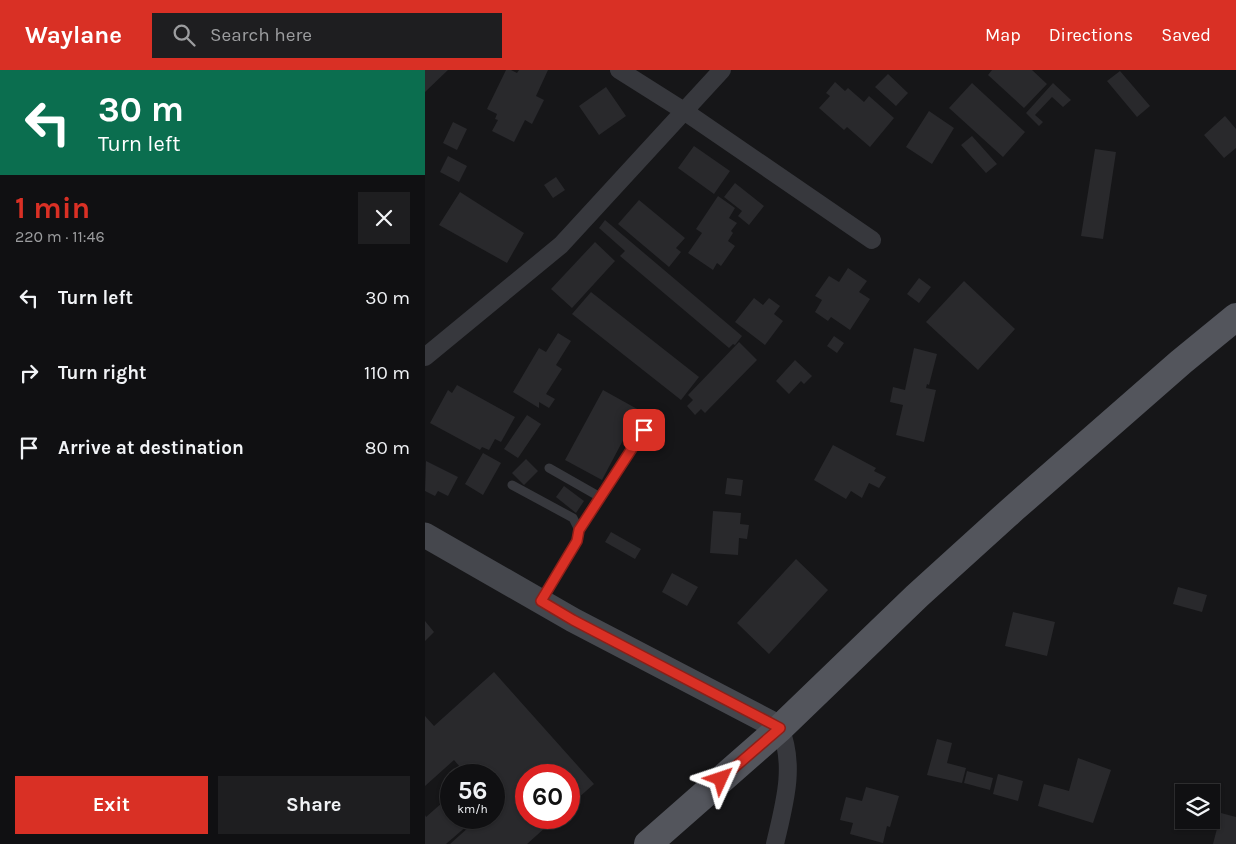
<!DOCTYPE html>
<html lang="en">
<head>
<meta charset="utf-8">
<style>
  :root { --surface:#101012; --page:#1e1e20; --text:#f1f3f6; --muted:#9c9d9f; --line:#303032; --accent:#d93025 }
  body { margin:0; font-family:Karla,sans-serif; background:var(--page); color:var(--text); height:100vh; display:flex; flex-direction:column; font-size:19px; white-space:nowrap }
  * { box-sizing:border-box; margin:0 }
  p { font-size:16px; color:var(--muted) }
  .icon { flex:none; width:28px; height:28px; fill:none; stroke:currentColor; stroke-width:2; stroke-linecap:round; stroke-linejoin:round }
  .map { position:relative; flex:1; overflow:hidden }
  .details { display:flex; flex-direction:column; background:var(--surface); width:425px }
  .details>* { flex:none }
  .hud { background:#0b6e4f; color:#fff; overflow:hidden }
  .tools { position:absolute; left:750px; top:714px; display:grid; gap:10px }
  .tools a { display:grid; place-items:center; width:45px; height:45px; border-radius:0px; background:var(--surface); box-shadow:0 1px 4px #0004,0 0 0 1px var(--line); font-size:25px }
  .speed { position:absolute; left:15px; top:694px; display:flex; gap:10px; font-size:25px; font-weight:700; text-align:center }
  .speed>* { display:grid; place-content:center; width:65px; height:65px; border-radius:50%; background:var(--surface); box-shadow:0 1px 4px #0004,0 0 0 1px var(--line); line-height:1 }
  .speed small { font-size:12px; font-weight:400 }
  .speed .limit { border:8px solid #d22; background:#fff; color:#111 }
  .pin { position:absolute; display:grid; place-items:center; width:42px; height:42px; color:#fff; margin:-21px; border-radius:10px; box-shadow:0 2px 8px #0006 }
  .me { position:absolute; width:55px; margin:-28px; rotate:48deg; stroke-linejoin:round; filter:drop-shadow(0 0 4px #0008) }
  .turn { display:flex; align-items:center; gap:18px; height:105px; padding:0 15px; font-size:22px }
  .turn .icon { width:65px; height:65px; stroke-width:2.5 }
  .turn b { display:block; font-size:35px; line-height:42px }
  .round { display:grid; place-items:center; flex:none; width:52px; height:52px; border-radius:0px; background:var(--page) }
  .headline { display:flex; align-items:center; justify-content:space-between; height:85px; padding:0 15px }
  h1 { font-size:30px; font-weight:700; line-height:38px; color:var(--accent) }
  .primary-button { display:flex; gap:10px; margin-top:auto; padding:10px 15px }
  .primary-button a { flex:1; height:58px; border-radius:0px; background:var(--accent); color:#fff; font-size:20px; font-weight:700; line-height:58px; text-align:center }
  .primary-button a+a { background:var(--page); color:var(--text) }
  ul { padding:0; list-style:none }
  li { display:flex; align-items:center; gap:15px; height:75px; padding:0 15px }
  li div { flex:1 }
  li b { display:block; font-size:19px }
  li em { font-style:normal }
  header { display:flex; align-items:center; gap:30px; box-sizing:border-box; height:70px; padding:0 25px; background:var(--accent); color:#fff }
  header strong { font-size:24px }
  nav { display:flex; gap:28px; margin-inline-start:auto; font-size:18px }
  .search { width:350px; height:45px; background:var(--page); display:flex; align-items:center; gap:12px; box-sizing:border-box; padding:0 18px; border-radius:0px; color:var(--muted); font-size:19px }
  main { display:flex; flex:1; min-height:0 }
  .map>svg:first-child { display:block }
</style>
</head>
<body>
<header>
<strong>Waylane</strong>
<div class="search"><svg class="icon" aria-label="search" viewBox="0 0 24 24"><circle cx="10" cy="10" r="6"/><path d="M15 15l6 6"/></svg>Search here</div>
<nav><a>Map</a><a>Directions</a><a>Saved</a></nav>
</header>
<main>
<section class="details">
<div class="hud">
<div class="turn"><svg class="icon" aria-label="left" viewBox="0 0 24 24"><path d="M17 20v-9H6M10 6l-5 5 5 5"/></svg><div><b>30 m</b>Turn left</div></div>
</div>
<div class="headline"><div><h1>1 min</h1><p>220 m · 11:46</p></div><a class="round"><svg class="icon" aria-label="close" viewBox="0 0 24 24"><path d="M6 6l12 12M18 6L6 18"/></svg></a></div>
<ul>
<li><svg class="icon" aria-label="left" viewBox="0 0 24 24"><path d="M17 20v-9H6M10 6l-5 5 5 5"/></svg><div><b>Turn left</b></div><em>30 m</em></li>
<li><svg class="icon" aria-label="right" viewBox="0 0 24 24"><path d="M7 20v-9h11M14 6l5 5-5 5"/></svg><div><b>Turn right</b></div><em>110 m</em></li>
<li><svg class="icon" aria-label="arrive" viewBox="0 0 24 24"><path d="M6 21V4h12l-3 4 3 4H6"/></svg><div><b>Arrive at destination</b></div><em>80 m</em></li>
</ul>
<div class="primary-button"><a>Exit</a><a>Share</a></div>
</section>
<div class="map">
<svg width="811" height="774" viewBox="0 0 811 774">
  <rect width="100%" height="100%" fill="#161618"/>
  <path fill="#29292c" d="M0 0H23L0 22Z
    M81 0H86L92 3 94 0H123L111 26 119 30 107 54 100 50 89 72 67 61 73 50 70 49 72 44 62 39Z
    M567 0H607L622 14 599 38 563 5Z
    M695 1 725 36 712 47 682 11Z
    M463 4 483 23 471 36 450 17Z
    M410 12 420 21 423 18 439 32 444 26 469 48 445 77 422 57 419 60 394 38 405 26 401 23Z
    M547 13 600 62 578 87 524 38Z
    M628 13 646 30 638 37 627 27 610 45 618 52 614 56 601 43Z
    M181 17 201 46 174 65 154 36Z
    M504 41 529 58 507 94 481 77Z
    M800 46 811 59V78L799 88 779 65Z
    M28 52 42 59 32 80 18 73Z
    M547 66 572 94 561 103 536 75Z
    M269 76 305 101 289 124 253 98Z
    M670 79 691 82 678 169 656 166Z
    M23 86 42 96 34 112 15 102Z
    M131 107 140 120 128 128 119 115Z
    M310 113 339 136 324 155 313 146 317 141 299 127Z
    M35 122 99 163 82 193 14 155Z
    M293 126 310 138 304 148 312 153 306 161 308 163 303 171 310 176 296 196 292 193 288 200 263 183 277 163 271 159Z
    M214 130 260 168 251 178 256 182 244 197 193 154Z
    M180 150 317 266 310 275 308 274 304 278 195 186 200 181 174 158Z
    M170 172 190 191 147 238 126 219Z
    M423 198 442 211 434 222 445 229 425 260 406 247 403 251 390 242 397 230 390 226 404 206 414 212Z
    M494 208 506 217 494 233 482 224Z
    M539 211 590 259 553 300 501 252Z
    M166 222 274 307 256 330 147 244Z
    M329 228 338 235 344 228 355 236 349 244 358 251 340 275 310 252Z
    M133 263 146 271 131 295 137 299 121 324 130 329 124 338 114 332V338L88 322 114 278 121 282Z
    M409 266 419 273 412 283 402 276Z
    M314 272 332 290 280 343 276 339 270 345 262 336 268 330 263 325Z
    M489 278 512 284 504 315 502 314 501 318 511 320 499 372 471 365 478 335 465 332 468 317 480 320Z
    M370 290 387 306 379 314 376 311 364 324 351 311Z
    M32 315 90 347 76 372 70 369 64 380 57 377 55 380 5 353 23 320 27 323Z
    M178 320 214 340 177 410 140 390Z
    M102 345 116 354 93 388 79 379Z
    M408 375 451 398 449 401 461 407 454 418 444 413 437 428 426 421 421 429 389 410Z
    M58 383 76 393 58 425 40 414Z
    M101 389 113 401 99 415 87 403Z
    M1 391 33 407 23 426 13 421 10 426 0 421Z
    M302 408 318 410 316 426 300 424Z
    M139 416 159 431 151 443 131 427Z
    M288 441 316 443 315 454 324 455 322 469 314 468 313 485 285 483Z
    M186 462 216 479 210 489 180 472Z
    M371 489 403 520 344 584 312 553Z
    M247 503 273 517 262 536 237 522Z
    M753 517 782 525 777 542 748 534Z
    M588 542 630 552 622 586 580 576Z
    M0 551 9 562 0 571Z
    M69 602 169 714 144 736V705H101V748H131L102 774H25L54 748H69V705H42L29 690 0 716V646L9 656Z
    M512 669 527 673 522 693 541 698 537 713 502 705Z
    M653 688 686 700 668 753 613 736 619 714 644 721Z
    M542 701 568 708 565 720 539 713Z
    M573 704 598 711 593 731 568 724Z
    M441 717 474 726 465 757 462 756 458 773 425 764 428 753 415 750 421 727 437 731Z
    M26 725V748H51L21 774H0V745L1 747Z
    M796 743 811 747V774H788Z"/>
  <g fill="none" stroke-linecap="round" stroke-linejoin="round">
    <path stroke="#37383d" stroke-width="9" d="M124 398 175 427
      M87 415 148 448 154 460 152 471 116 530
      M154 460 219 360"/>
    <path stroke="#37383d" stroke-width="18" d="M194 0 259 41 447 170
      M0 287 136 175 297 0
      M350 774C359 735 371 696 355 658"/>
    <path stroke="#45474d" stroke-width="25" d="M0 465 148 550 355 658"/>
    <path stroke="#53555c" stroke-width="28" d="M223 774 355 658 492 526 588 439 756 292 811 247"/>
  </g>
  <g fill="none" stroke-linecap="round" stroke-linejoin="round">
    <g stroke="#8d1f18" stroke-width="12">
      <path id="route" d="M219 360 154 460 152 471 116 531 148 550 355 658 296 709"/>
    </g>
    <use href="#route" stroke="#d93025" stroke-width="9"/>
  </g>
</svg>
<div class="tools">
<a><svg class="icon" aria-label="layers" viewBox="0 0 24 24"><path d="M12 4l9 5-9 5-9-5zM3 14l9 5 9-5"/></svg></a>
</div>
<div class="speed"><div>56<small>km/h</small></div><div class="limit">60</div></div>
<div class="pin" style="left:219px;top:360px;background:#d93025"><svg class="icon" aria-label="arrive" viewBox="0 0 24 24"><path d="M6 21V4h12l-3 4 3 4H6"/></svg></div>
<svg class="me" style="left:296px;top:709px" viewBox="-20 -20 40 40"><path d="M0-17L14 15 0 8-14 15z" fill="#d93025" stroke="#fff" stroke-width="4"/></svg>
</div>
</main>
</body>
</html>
